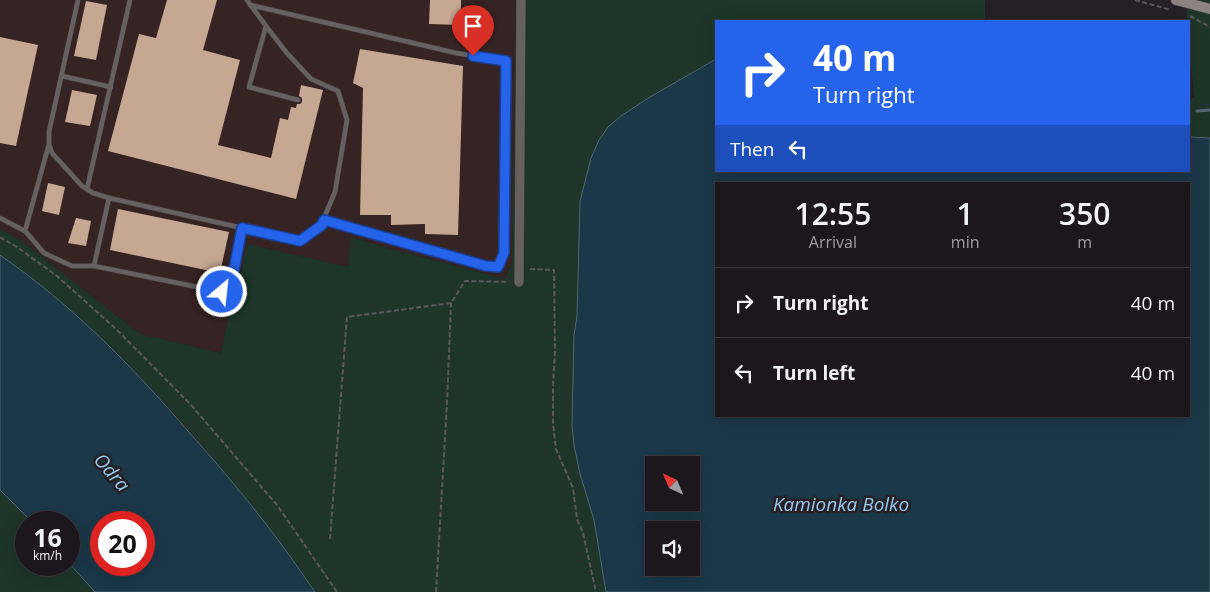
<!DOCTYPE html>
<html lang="en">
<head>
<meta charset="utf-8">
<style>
  :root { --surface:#1c171c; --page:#292429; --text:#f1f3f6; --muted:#a09fa3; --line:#3a363b }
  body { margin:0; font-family:"Open Sans",sans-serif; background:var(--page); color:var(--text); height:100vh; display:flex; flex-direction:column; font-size:19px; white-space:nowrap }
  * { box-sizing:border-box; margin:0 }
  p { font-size:16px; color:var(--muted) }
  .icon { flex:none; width:28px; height:28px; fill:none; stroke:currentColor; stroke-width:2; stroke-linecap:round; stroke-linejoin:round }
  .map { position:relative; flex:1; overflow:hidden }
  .panel { position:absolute; left:715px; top:182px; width:475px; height:235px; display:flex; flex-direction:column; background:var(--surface); border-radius:0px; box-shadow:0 5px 20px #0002,0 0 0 1px var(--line) }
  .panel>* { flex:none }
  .hud { position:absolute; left:715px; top:20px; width:475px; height:152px; border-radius:0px; box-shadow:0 5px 20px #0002,0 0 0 1px var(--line); background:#2563eb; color:#fff; overflow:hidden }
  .needle { width:32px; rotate:316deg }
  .controls { position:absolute; left:645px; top:456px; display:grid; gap:10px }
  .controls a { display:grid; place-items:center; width:55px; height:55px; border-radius:0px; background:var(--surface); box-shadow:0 5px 20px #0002,0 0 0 1px var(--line); font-size:25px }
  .speed { position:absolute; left:15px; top:511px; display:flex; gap:10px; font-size:25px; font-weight:700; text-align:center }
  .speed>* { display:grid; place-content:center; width:65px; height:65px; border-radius:50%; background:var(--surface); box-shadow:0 5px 20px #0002,0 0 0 1px var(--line); line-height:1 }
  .speed small { font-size:12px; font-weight:400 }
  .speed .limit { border:8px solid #d22; background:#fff; color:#111 }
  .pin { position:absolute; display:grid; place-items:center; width:42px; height:42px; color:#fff; margin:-51px -21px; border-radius:50% 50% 50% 0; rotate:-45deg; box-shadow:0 0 5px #0007 }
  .pin .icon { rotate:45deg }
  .me { position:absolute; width:55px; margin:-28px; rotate:28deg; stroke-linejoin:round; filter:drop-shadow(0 0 4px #0008) }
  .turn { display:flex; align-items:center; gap:18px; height:105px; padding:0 15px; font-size:22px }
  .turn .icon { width:65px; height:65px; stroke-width:2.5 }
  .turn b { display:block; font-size:35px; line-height:42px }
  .then { display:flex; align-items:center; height:48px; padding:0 15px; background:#0003; gap:10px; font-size:19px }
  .eta { display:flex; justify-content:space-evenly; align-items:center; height:85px; text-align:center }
  .eta b { font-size:30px; font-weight:600; line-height:35px }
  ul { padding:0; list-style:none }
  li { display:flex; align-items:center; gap:15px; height:70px; padding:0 15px; border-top:1px solid var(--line) }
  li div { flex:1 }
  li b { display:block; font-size:19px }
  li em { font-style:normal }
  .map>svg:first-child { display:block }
</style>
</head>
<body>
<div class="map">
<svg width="1210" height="592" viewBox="0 0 1210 592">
  <rect width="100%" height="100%" fill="#261f25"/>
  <path fill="#362323" d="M0 0H517L512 263 505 279 384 247 352 237 348 267 247 244 237 296 233 295 221 353 140 334 22 241 0 229Z"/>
  <path fill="#1d3629" d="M516 0H985V21H716V59L650 97 621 116 608 127 599 140 591 158 580 201 577 316 574 335 572 424 574 445 580 474 594 520 606 592H315C299 569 283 546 266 524 190 427 102 326 0 255V229L22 241 140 334 221 353 233 295H237L247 244 348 267 351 237 384 247 505 279 512 263Z
    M1176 0H1210V138L1189 137V98L1194 97 1186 3Z
    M0 490 32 522H26V565H69V563L95 592H0Z"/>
  <path fill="#1b3748" stroke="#546673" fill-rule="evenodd" d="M716 59V171H1189V137L1210 138V592H606L594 520 580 474 574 445 572 424 574 335 577 316 580 201 591 158 599 140 608 127 621 116 650 97ZM716 184H1189V416H716ZM654 465H691V502H654ZM654 530H691V568H654Z
    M0 255C71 304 132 366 188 431 215 461 241 492 266 524 283 546 299 569 315 592H95L69 563V522H32L0 490ZM101 522H144V565H101Z"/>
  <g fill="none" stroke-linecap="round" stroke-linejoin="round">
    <path stroke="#546673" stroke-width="3" d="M1197 111 1210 110"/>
  </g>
  <path fill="#c6a892" d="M167 0H217L203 50 240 60 218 145 271 158 280 118 288 120 291 107 296 108 297 104H300L302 102V98L299 96 301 85 323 90 296 199 108 151 139 34 156 38Z
    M430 0H461V25L429 24Z
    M86 1 107 5 96 60 74 56Z
    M0 37 38 45 16 146 0 143Z
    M360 49 463 66 458 235 425 234V224L391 225V215H360L363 88 353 83Z
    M72 90 97 95 90 126 65 122Z
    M48 183 65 187 59 215 42 211Z
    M118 209 229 232 220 273 110 250Z
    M76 218 91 221 86 246 68 243Z"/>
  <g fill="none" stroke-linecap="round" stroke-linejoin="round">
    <g stroke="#423c41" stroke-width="5.5">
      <path id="lane" d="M78 0 49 132V144L52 153 82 186 93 193 109 198 300 241 321 225 335 192 347 120 338 91 311 79 286 52 266 26 247 0
        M250 5 456 53 506 61 504 253 498 267 486 266 324 220
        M266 26 249 87 298 100
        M62 76 111 87
        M49 144 25 231 44 253 72 266H94
        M87 189 130 0
        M109 198 94 266 222 292 228 286 233 275 242 228
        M0 218 25 231"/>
    </g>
    <g stroke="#423c41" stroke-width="10">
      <path id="street" d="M519 282 521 0"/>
    </g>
    <g stroke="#423c41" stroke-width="11">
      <path id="secondary" d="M1176 0 1210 9"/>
    </g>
    <path stroke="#5e585d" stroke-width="2" stroke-dasharray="5 2.5" stroke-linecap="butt" d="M1135 0 1171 10
      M1190 16 1210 27
      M0 237 17 247 57 276 116 329 191 405 277 505 337 592
      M530 269 554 270 555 351 553 386V424L556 449 573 488 577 519 583 533 596 592
      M330 539 347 317 451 303 465 281 509 282
      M436 592 447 403 451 303"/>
    <use href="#lane" stroke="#666060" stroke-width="4.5"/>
    <use href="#street" stroke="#666060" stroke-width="9"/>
    <use href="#secondary" stroke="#8d8384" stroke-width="10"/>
  </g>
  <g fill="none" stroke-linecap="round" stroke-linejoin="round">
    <g stroke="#184099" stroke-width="12">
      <path id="route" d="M222 292 228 286 233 275 242 228 300 241 322 225 324 220 486 266 498 267 504 253 506 61 473 56"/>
    </g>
    <use href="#route" stroke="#2563eb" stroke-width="9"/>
  </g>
  <g text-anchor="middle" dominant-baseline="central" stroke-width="5" stroke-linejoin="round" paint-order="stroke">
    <g font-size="19" font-style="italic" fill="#95caef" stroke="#261f25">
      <text transform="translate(112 472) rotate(49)">Odra</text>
      <text x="841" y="504">Kamionka Bolko</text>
    </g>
  </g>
</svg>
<div class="controls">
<a><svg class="needle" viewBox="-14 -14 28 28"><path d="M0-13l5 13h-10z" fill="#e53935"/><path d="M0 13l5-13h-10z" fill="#a09fa3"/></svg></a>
<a><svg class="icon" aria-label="sound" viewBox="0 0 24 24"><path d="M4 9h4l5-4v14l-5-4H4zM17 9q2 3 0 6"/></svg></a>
</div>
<div class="speed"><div>16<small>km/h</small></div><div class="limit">20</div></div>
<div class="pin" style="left:473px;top:56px;background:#d93025"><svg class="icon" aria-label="arrive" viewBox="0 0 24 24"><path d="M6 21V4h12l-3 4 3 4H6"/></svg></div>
<svg class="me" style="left:222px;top:292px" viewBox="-20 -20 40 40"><circle r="17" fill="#2563eb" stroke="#fff" stroke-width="3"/><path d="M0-11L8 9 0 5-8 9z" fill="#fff"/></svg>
<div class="hud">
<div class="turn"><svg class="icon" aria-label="right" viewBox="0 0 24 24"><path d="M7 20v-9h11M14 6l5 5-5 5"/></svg><div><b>40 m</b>Turn right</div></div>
<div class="then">Then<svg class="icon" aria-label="left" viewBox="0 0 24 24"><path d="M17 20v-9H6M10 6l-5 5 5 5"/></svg></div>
</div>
<section class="panel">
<div class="eta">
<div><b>12:55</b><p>Arrival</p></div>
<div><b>1</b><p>min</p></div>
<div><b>350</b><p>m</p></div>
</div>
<ul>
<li><svg class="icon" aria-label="right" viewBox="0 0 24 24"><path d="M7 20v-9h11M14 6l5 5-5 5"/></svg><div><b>Turn right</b></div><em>40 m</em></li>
<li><svg class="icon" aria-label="left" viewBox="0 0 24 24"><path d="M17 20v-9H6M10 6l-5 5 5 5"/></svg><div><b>Turn left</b></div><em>40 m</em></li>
</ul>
</section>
</div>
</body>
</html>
